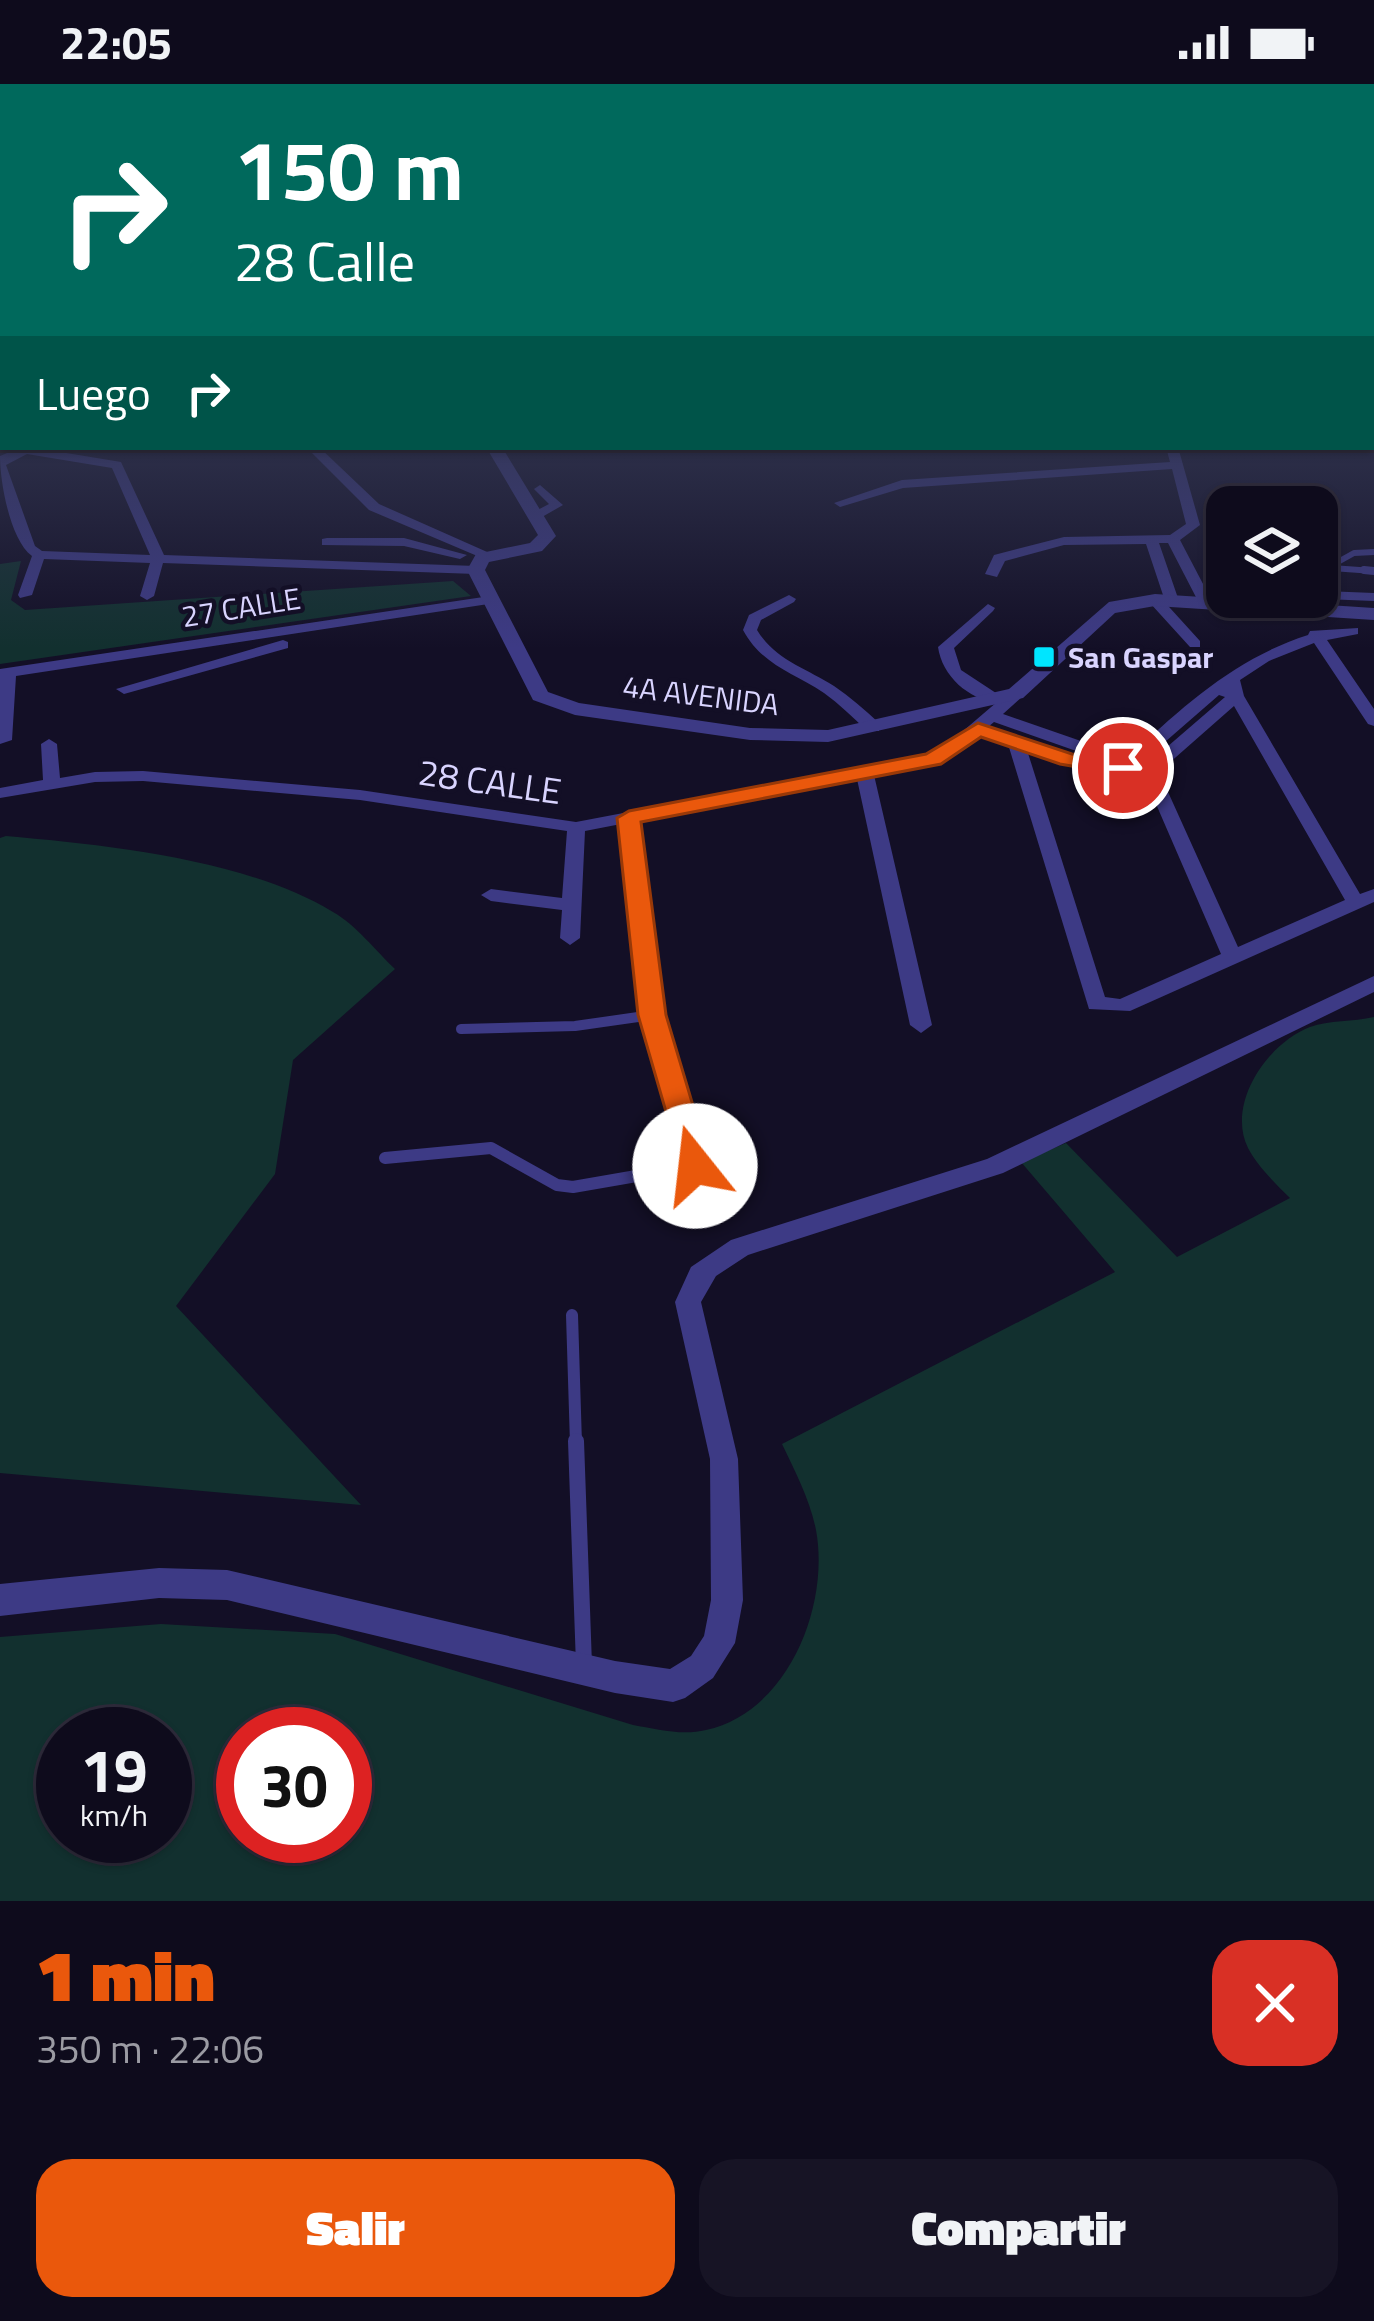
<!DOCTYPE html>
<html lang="es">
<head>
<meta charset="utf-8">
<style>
  :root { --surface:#0e0b1c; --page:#171425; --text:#f1f3f6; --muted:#9b9ba3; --line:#2e2b3b; --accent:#ea580c }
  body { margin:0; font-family:"Titillium Web",sans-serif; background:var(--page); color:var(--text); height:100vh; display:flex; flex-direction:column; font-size:45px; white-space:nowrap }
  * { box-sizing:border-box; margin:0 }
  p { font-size:39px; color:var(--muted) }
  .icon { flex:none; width:66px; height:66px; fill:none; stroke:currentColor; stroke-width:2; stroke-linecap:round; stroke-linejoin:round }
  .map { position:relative; height:1817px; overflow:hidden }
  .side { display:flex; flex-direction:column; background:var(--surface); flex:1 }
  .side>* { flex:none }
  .banner { position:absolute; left:0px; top:0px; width:1374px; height:366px; box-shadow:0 3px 9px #0004,0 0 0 3px var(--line); background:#00695c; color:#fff; overflow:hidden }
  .fabs { position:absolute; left:1206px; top:402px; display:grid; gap:24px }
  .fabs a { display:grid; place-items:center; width:132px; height:132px; border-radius:24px; background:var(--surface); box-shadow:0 3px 9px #0004,0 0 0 3px var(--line); font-size:60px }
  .speed { position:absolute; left:36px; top:1623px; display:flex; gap:24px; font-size:60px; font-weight:700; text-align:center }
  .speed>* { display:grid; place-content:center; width:156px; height:156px; border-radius:50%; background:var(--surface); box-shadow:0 3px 9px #0004,0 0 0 3px var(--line); line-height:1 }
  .speed small { font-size:30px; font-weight:400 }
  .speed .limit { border:18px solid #d22; background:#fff; color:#111 }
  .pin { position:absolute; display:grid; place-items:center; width:102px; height:102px; color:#fff; margin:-51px; border:6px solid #fff; border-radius:50%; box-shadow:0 3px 12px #0007 }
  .me { position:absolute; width:132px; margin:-66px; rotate:344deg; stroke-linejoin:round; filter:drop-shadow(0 0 9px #0008) }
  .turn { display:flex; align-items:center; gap:42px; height:252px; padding:0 36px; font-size:54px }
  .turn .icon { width:156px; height:156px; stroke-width:2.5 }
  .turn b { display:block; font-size:84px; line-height:102px }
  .then { display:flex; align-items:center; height:114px; padding:0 36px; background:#0003; gap:24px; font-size:45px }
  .round { display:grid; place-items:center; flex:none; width:126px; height:126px; border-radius:36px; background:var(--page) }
  .headline { display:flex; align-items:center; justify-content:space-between; height:204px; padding:0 36px }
  h1 { font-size:72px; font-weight:800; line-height:90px; color:var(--accent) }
  .button { display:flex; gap:24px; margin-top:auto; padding:24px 36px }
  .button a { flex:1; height:138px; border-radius:36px; background:var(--accent); color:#fff; font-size:48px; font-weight:800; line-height:138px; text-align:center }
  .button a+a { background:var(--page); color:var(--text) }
  .status { display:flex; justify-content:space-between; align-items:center; height:84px; padding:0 60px; background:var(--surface); direction:ltr }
  .status svg { height:33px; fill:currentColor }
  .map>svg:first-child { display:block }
</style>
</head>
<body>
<div class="status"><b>22:05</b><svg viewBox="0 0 49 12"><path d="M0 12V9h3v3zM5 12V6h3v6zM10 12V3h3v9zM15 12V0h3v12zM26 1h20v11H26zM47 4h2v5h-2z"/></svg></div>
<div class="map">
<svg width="1374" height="1817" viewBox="0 0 1374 1817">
  <rect width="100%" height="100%" fill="#130f26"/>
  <path fill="#12302f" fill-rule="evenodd" d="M21 477 11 516 25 526 453 497 471 512 0 580V480Z
    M6 752C106 761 246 775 333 828 356 841 376 867 395 885L293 976 275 1090 176 1222 361 1421 0 1389V754Z
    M1374 933V1817H0V1553L161 1540 335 1550 633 1641C656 1645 682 1652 706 1646 788 1628 830 1522 816 1446 810 1416 795 1387 782 1360L1115 1188 1021 1078 1066 1059 1177 1173 1290 1114C1275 1099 1258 1083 1248 1064 1226 1019 1268 959 1310 943 1329 936 1353 938 1374 933ZM63 1650H165V1752H63ZM243 1650H345V1752H243Z"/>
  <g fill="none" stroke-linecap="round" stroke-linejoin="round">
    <path stroke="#3d3a85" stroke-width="6" d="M1336 479 1354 469 1374 468
      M1317 483 1374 487"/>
    <path stroke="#3d3a85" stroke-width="8" d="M1364 486 1374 487
      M1324 511 1374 513"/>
    <path stroke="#3d3a85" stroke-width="10" d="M461 945 575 942 652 931"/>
    <path stroke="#3d3a85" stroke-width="12" d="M385 1074 491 1064 557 1101 573 1103 694 1082
      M572 1231 576 1360"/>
    <path stroke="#3d3a85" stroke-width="16" d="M576 1357 584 1581"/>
    <path fill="#3d3a85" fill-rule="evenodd" d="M9 363H30L121 378 164 471 476 482 483 486 476 490 163 479 154 512 147 516 140 512 150 479 44 475 32 511 20 514 18 511 32 472C10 456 0 398 0 372L12 367ZM27 370 112 384 150 471 42 467 35 462 6 381Z
      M306 363H319L379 420 494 471 482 474 369 426Z
      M1166 363H1178L1200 441 1180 456 1213 519 1211 522 1199 519 1168 459H1159L1179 517 1172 521 1165 517 1146 460 1064 461 1005 477 997 493 985 490 994 471 1064 453 1170 451 1186 440 1172 385 903 404 840 423 834 419 902 396 1170 378Z
      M540 401 563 421 535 437 528 433 530 430 549 420 534 405Z
      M327 454H404L467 471 460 475 404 462 322 461V455Z
      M789 511 796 515 794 518 761 536 757 546C776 577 806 584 834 602 850 613 865 626 879 639V647H867C853 633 839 620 824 609 792 588 762 581 743 546L749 531Z
      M490 512 497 516 495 519 16 592 12 656 0 660V585Z
      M1150 513H1160L1200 557V563H1190L1150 519Z
      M988 520 995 524 993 527 954 564 961 586 999 611 1000 615 1010 607H1022V613L1003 630 1104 665H1137C1189 617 1239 573 1308 551L1310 547 1358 544V550L1327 556 1374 625V642L1368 640 1314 559 1269 577 1240 596 1244 612 1360 810 1374 805V818L1130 927 1089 925 1008 660 979 651C941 684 922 682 874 691L932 941 921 949 910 941 857 695 638 737 663 931 707 1081 703 1088 695 1090 687 1088 683 1081 641 931 621 740 585 747 580 854 570 861 560 854 562 826 491 817 481 811 491 805 562 814 567 747 360 716 143 697 95 698 0 714V704L43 696 41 660 49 655 57 660 60 694 95 688 143 687 360 706 576 738 929 671 942 665 997 618C969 616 942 592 938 563ZM1219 611 1225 613 1153 675 1150 671ZM1234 622 1345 816 1238 863 1159 688ZM994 638 1096 674 1136 675 1138 679 1092 676 988 643ZM1027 666 1090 686 1143 690 1221 870 1120 915 1105 913Z
      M283 556 288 558V564L124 610 116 605Z
      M1374 892V908L1003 1089 748 1171 716 1192 701 1218 738 1375 743 1516 735 1559 713 1594 685 1614 673 1618 615 1609 227 1516 159 1514 0 1532V1500L159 1484 227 1486 615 1577 670 1585 691 1572 704 1552 711 1516 710 1375 675 1218 691 1183 731 1156 987 1075Z"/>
    <path fill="#3d3a85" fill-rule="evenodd" d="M486 363H502L556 452 542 467 489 478 485 486 548 608 579 619 750 644 828 646 1009 605 1109 518 1155 510 1374 524V536L1155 522 1115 529 1023 614 828 658 750 656 575 631 533 616 467 486 476 470 530 459 538 451Z"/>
  </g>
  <linearGradient id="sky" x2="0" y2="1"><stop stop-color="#0a0815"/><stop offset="0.55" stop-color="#333752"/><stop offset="1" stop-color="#333752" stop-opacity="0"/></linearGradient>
  <rect width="1374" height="565" fill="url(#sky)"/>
  <path fill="#ea580c" stroke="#983908" stroke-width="3" d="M978 639 1072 670 1131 680 1134 684 1123 691 1060 680 981 653 941 680 641 738 666 931 711 1082 706 1090H684L638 931 617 734 629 727 926 670Z"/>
  <rect fill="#00e5ff" stroke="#130f26" stroke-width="4.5" x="1032" y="561" width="24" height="24" rx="6"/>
  <g text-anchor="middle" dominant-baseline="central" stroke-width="9" stroke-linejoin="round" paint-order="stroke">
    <g font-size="30" fill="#d9d4ff" stroke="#130f26">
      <text transform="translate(241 523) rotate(-9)">27 CALLE</text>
      <text transform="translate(701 611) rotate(7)">4A AVENIDA</text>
    </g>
    <g font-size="30" font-weight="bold" fill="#d9d4ff" stroke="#130f26" text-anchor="start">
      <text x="1068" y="573">San Gaspar</text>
    </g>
    <g font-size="36" fill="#d9d4ff" stroke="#130f26">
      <text transform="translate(490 697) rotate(8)">28 CALLE</text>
    </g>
  </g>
</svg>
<div class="fabs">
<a><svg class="icon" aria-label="layers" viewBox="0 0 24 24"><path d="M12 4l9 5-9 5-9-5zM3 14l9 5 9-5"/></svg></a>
</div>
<div class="speed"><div>19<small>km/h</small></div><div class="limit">30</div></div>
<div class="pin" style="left:1123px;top:684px;background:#d93025"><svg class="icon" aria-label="arrive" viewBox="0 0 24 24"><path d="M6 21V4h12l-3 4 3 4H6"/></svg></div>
<svg class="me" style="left:695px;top:1082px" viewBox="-20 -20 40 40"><circle r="19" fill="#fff"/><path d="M0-13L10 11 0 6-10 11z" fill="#ea580c"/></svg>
<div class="banner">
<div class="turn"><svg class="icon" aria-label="right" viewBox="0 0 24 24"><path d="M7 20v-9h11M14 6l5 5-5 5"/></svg><div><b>150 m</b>28 Calle</div></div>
<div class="then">Luego<svg class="icon" aria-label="right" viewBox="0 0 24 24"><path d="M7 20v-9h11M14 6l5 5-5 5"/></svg></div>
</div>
</div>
<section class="side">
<div class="headline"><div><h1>1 min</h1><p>350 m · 22:06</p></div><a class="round" style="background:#d93025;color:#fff"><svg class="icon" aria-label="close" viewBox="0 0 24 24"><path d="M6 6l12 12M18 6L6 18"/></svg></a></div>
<div class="button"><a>Salir</a><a>Compartir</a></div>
</section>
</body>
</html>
